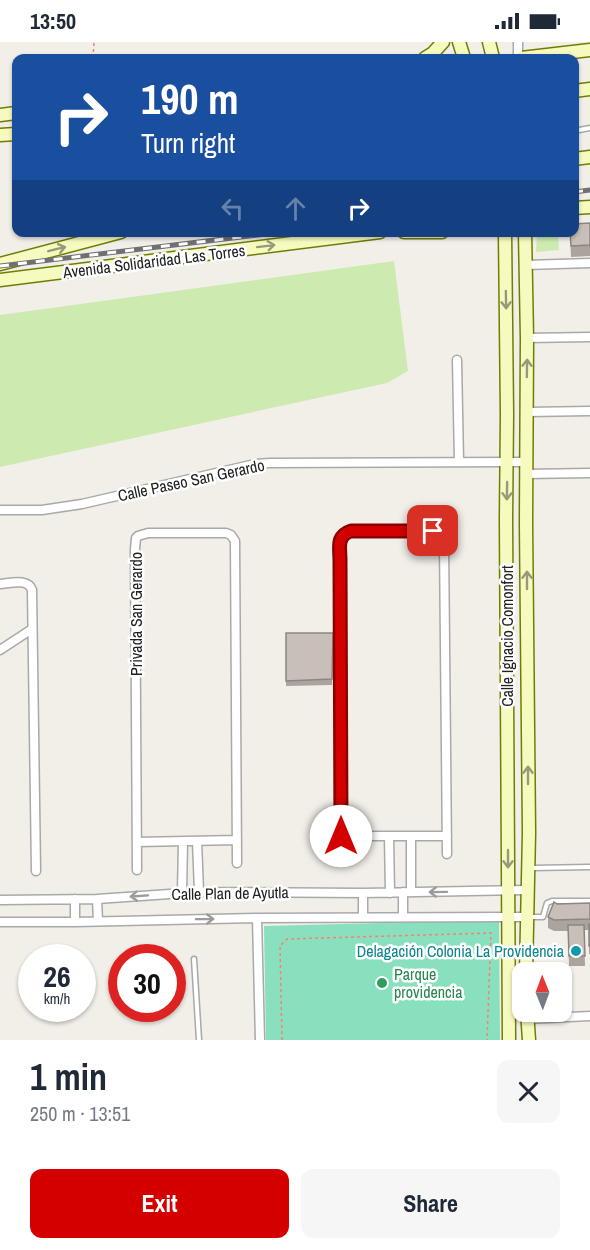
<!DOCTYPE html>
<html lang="en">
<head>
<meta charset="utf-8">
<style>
  :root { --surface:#fff; --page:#f6f6f7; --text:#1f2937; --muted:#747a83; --accent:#d40000 }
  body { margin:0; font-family:"Archivo Narrow",sans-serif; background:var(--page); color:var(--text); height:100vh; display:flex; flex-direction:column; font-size:22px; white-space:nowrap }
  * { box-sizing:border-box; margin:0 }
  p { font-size:20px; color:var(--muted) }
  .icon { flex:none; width:33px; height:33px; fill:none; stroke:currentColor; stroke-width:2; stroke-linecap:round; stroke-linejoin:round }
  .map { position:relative; height:998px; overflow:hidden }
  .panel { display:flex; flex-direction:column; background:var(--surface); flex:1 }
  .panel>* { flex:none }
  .banner { position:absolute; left:12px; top:12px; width:567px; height:183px; border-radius:12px; box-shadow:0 2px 4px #0004; background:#1a4fa0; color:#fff; overflow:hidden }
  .needle { width:39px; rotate:359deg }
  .buttons { position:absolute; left:512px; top:920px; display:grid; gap:12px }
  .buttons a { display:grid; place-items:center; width:60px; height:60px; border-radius:12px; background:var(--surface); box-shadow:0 2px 4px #0004; font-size:30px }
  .speed { position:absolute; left:18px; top:902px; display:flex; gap:12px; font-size:30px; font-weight:700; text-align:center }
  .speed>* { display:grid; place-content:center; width:78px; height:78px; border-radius:50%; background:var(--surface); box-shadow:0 2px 4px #0004; line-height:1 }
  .speed small { font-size:15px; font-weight:400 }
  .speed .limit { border:9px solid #d22; background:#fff; color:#111 }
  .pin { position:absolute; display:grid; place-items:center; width:51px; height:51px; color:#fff; margin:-26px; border-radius:12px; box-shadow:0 3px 9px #0006 }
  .me { position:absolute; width:66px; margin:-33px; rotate:0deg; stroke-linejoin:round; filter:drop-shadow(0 0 4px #0008) }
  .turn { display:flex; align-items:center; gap:21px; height:126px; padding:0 30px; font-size:27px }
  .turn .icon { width:78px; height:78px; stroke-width:2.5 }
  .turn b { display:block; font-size:42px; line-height:51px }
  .lanes { display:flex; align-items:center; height:57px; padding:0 30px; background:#0003; justify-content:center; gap:30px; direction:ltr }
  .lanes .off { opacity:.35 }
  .round { display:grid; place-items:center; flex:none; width:63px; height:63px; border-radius:12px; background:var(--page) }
  .overview { display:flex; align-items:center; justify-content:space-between; height:102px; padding:0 30px }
  h1 { font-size:36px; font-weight:700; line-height:45px }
  .action { display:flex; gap:12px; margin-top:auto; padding:12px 30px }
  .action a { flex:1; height:69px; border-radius:12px; background:var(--accent); color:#fff; font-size:24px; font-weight:700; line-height:69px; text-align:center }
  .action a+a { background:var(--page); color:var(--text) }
  .status { display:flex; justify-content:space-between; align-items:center; height:42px; padding:0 30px; background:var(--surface); direction:ltr }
  .status svg { height:16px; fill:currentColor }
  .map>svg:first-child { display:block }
</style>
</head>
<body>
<div class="status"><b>13:50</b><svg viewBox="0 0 49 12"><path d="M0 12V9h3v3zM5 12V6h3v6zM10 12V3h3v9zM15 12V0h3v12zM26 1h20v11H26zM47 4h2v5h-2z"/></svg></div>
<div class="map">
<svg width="590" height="998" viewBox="0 0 590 998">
  <rect width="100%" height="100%" fill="#f2efe9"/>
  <path fill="#cdebb0" d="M537 191H558L559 208 536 210Z
    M394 219 408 329 387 341 0 425V273Z"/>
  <path fill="#88e0be" d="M499 878 500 998H266L264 884Z"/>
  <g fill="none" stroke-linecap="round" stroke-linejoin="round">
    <g stroke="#a9a9a9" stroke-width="7">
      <path id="service" d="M574 89 590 86
        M532 826 590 825
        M530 875H543L547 861 552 859H590
        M194 917 199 998"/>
    </g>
    <g stroke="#a9a9a9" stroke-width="11">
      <path id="minor" d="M518 16V0
        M526 223 590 221
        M527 296 590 295
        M457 318 459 420
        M527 370 590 369
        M526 432 590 431
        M0 468H42L82 462 255 422 270 421 527 420
        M0 542C11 541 28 536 32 548L36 829
        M0 608 32 587
        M341 794H447
        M389 794 390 851
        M411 794V850
        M197 799 199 850
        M137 800 237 798
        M342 813 340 502C340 494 343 492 350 489H433C440 490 443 493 444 499L447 812
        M137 828 135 507 136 496 138 494 148 491H226L231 493 235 499 237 821
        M182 850 183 800
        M75 857V880
        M97 857 98 879
        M0 858 97 857 199 850 363 851 527 848
        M363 875V851
        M403 875V850
        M257 876 260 998
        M0 880H75L257 876 527 875
        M527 977 590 974"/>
    </g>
    <g stroke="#707d05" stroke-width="15">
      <path id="secondary" d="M459 0 464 16
        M489 0 493 16
        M425 16 433 11 443 0
        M521 16 590 8
        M574 49 590 47
        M0 73 16 71
        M0 93 16 92
        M574 117 590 115
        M574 166 590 165
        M404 190H442
        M505 190 507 372 506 477 509 998
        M525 190 527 296 526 481 529 791 526 930
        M0 222 121 190
        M0 238 380 190
        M527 969 529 998"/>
    </g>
    <path stroke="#fa8072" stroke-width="1.5" stroke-dasharray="3 3" stroke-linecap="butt" d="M93 16 94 0
      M282 998 280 904 287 897 491 891 487 998"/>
    <use href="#service" stroke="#fff" stroke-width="4"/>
    <use href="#minor" stroke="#fff" stroke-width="8"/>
    <use href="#secondary" stroke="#f7fabf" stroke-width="12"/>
    <g stroke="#707070" stroke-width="5">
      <path id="rail" d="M574 150 590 148
        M0 224 282 190"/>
    </g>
    <use href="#rail" stroke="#fff" stroke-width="3" stroke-dasharray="9" stroke-linecap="butt"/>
  </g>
  <path fill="#aba49e" d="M590 181V214L571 215 570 190H574Z
    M286 591H333L332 643 286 644Z
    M590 861V912H589V888H584L585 924H569L568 889H554L548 886V875L557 862Z"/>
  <path fill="#c7bfb8" stroke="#8b8681" stroke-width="1.5" d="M590 181V203L571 204 570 190H574V182Z
    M286 591H333L332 637 286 639Z
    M554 860 557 862 590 861V877L554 878 548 875Z
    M589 882H590V904H589Z
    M568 883H584L585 914H569Z"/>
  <defs><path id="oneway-shaft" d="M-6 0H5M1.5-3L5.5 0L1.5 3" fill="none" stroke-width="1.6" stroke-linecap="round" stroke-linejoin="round" transform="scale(1.5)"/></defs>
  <g stroke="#979978">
    <use href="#oneway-shaft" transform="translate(266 204) rotate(-7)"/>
    <use href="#oneway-shaft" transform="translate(57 207) rotate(-14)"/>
    <use href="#oneway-shaft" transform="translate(506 258) rotate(89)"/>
    <use href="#oneway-shaft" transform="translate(527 326) rotate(-89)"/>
    <use href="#oneway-shaft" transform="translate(507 449) rotate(91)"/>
    <use href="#oneway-shaft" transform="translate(527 538) rotate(-90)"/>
    <use href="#oneway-shaft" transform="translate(528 733) rotate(-90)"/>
    <use href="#oneway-shaft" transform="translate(508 817) rotate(90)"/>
  </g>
  <g stroke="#9c9c9c">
    <use href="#oneway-shaft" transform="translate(438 850) rotate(179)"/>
    <use href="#oneway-shaft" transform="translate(139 854) rotate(176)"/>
    <use href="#oneway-shaft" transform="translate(205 877) rotate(-1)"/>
  </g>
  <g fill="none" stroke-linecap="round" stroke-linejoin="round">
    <g stroke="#8a0000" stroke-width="15">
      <path id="route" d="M341 794 340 518C340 505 336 494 351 489H433"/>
    </g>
    <use href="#route" stroke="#d40000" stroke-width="10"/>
  </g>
  <circle fill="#0f9aa8" stroke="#fff" stroke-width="2" cx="576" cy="909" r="6"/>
  <circle fill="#2e9e5b" stroke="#fff" stroke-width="2" cx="382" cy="941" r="6"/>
  <g text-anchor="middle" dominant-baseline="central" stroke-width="5" stroke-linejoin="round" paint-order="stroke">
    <g font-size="16" fill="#222" stroke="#fff">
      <text transform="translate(154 219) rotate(-7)">Avenida Solidaridad Las Torres</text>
      <text transform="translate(191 438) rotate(-12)">Calle Paseo San Gerardo</text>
      <text transform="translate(136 572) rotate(-90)">Privada San Gerardo</text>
      <text transform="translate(507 594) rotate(-90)">Calle Ignacio Comonfort</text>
      <text transform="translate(230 851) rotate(-1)">Calle Plan de Ayutla</text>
    </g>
    <g font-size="16" fill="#0d838f" stroke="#fff" text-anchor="end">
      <text x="564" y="909">Delagación Colonia La Providencia</text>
    </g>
    <g font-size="16" fill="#27864d" stroke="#fff" text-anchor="start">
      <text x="394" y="932">Parque<tspan x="394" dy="18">providencia</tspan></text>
    </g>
  </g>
</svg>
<div class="buttons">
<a><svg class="needle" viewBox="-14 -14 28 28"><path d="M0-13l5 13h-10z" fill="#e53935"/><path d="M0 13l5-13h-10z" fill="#747a83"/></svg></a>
</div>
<div class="speed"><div>26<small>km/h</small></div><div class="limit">30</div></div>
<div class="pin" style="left:433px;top:489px;background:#d93025"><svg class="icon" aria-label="arrive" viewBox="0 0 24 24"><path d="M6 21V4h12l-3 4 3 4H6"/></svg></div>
<svg class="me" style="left:341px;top:794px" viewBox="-20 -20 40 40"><circle r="19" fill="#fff"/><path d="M0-13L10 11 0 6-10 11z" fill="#d40000"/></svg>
<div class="banner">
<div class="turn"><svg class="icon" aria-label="right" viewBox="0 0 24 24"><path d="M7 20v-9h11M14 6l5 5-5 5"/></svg><div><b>190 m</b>Turn right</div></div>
<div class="lanes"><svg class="icon off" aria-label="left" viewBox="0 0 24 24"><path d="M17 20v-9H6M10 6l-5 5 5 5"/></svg><svg class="icon off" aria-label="ahead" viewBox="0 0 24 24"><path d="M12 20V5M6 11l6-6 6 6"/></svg><svg class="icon" aria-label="right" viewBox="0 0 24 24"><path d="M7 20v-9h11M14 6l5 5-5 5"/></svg></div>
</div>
</div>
<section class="panel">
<div class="overview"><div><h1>1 min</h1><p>250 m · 13:51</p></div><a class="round"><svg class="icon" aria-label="close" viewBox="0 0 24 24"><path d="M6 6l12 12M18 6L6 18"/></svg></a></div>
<div class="action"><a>Exit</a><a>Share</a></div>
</section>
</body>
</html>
